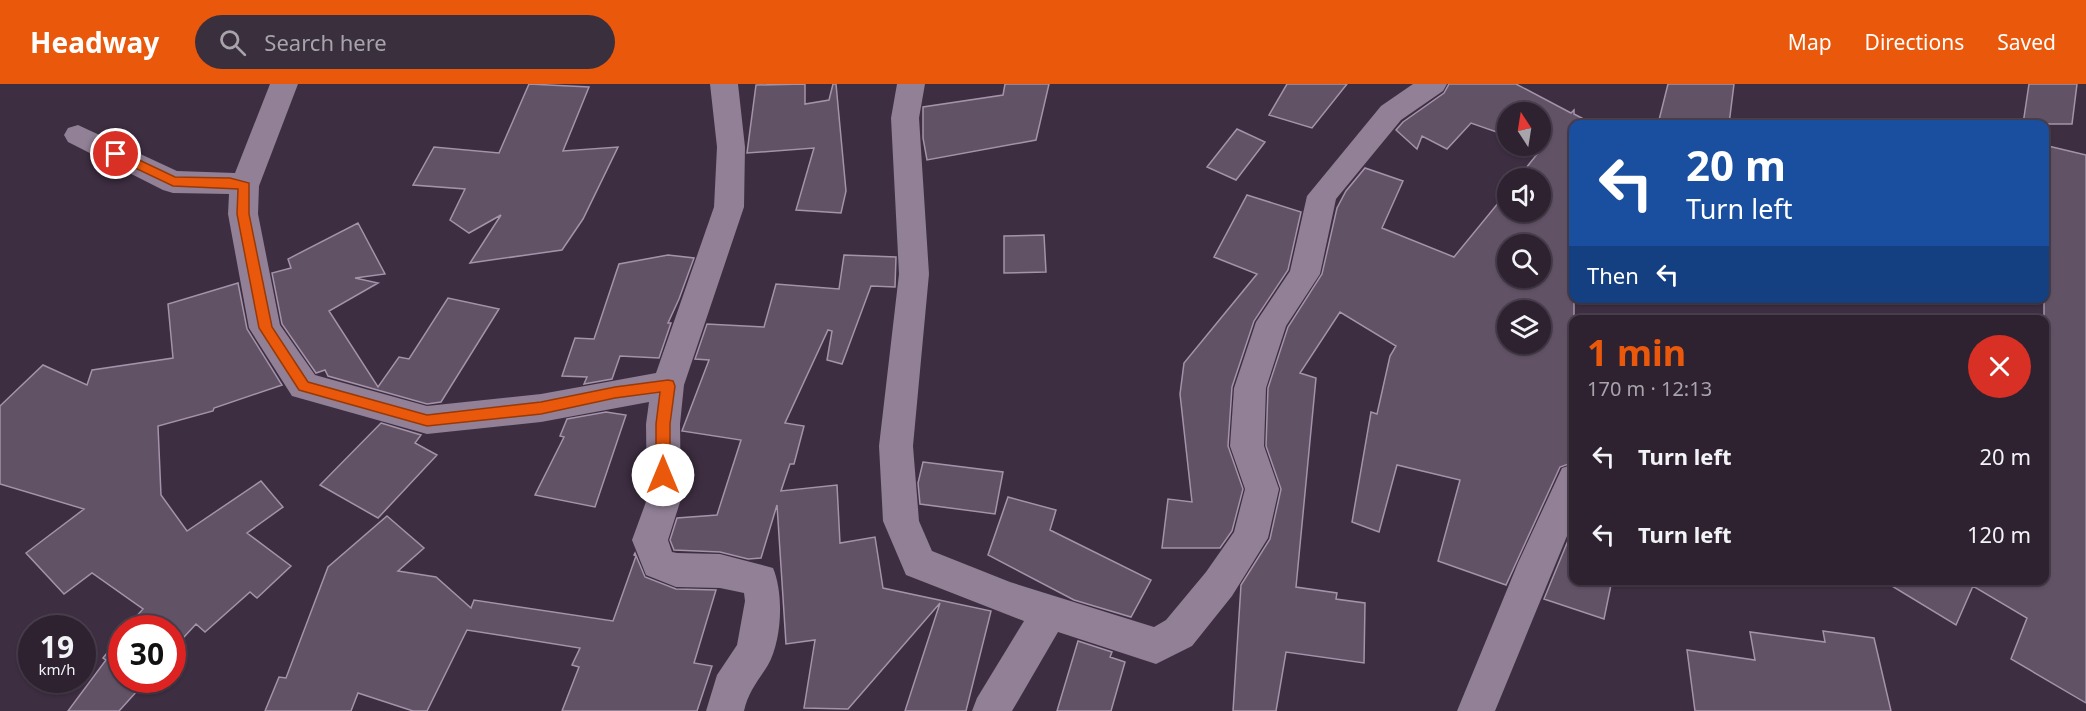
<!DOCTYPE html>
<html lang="en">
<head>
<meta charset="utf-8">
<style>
  :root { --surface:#2e2231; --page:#3a2f3d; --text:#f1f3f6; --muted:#a7a4ab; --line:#493f4d; --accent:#ea580c }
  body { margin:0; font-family:"Noto Sans",sans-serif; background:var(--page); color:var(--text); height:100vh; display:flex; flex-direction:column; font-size:22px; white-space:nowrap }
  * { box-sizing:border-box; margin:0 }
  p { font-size:20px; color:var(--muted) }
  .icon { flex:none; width:33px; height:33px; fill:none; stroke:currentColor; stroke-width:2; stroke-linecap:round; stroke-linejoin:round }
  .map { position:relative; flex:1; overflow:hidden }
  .panel { position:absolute; left:1569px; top:231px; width:480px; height:270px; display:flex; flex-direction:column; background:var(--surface); border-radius:12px; box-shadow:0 2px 4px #0004,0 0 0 2px var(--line) }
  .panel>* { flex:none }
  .top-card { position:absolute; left:1569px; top:36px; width:480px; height:183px; border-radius:12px; box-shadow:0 2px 4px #0004,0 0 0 2px var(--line); background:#1a4fa0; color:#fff; overflow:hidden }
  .needle { width:39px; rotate:348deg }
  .tools { position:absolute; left:1497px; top:18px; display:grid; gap:12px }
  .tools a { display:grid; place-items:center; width:54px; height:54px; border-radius:50%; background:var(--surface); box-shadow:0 2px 4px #0004,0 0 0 2px var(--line); font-size:30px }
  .speed { position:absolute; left:18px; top:531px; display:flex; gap:12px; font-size:30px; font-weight:700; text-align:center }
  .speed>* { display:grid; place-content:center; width:78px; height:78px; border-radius:50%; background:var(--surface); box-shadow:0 2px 4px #0004,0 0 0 2px var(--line); line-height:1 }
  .speed small { font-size:15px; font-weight:400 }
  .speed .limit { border:9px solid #d22; background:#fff; color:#111 }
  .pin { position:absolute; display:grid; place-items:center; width:51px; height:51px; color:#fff; margin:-26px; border:3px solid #fff; border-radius:50%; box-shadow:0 2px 6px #0007 }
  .me { position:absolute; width:66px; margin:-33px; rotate:0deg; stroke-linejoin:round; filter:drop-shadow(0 0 4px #0008) }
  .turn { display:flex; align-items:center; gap:21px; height:126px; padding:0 18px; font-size:27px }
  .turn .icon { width:78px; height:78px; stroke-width:2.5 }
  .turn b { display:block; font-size:42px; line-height:51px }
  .then { display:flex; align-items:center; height:57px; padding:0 18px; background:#0003; gap:12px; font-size:22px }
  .round { display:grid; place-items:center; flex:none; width:63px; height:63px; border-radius:32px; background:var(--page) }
  .overview { display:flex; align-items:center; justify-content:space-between; height:102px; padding:0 18px }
  h1 { font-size:36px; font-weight:700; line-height:45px; color:var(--accent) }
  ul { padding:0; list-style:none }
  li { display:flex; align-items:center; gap:18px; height:78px; padding:0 18px }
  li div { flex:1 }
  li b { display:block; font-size:22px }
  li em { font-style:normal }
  header { display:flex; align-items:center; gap:36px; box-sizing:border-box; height:84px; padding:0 30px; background:var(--accent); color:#fff }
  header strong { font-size:28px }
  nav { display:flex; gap:33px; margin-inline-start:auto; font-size:21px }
  .search { width:420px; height:54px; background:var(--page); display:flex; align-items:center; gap:15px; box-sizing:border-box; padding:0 21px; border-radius:33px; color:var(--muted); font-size:22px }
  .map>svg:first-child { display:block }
</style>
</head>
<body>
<header>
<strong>Headway</strong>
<div class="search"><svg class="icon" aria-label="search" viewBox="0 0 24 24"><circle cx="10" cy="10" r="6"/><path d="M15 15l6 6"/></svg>Search here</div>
<nav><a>Map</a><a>Directions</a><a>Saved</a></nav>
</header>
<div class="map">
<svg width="2086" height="627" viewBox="0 0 2086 627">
  <rect width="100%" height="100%" fill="#3d2e41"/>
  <path fill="#625266" stroke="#a593aa" stroke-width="1.5" fill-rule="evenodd" d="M529 0 589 3 563 67 618 63 583 135 562 166 470 179 501 131 469 149 450 136 465 105 413 101 434 63 499 69Z
    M805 0V20L829 16 833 0H836L846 107 841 129 796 126 814 64 747 69 756 1Z
    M1005 0H1049L1036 56 927 76 923 54V23L1003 11Z
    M1287 0H1347L1312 44 1269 31Z
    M1449 0H1516L1571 29 1574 26V30L1593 40H1574V378L1560 383 1506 501 1438 477 1460 396 1397 381 1379 448 1352 438 1371 328 1377 330 1390 272 1396 262 1340 228 1300 289 1316 294 1296 503 1337 509 1336 515 1365 519 1364 579 1286 568 1276 627H1233L1241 501 1270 455 1281 405 1266 362 1268 304 1288 243 1322 190 1337 124 1346 107 1365 84 1403 97 1382 144 1454 173 1508 107V128H1540V94H1518L1542 64 1534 62H1540V28H1508V52L1471 39 1447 65 1422 52 1417 65 1396 46 1403 38 1444 9ZM1508 160H1540V194H1508ZM1508 226H1540V260H1508Z
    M1668 0H1734L1729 40H1658Z
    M2029 0H2077L2072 40H2023Z
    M1237 45 1265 58 1236 96 1207 83Z
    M2044 61 2086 71V619L2011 575 2027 534 1973 502 1956 541 1882 496H2044Z
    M1247 111 1301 128 1288 186 1254 237 1232 303 1228 362 1243 405 1232 447 1220 464H1162L1168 415 1192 418 1180 310 1184 279 1257 190 1214 173Z
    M358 139 385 190 355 194 378 199 329 227 378 303 399 273 409 275 448 214 499 225 441 318 427 320 328 292 325 286 316 289 282 240 272 189 291 184 288 175Z
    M1044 151 1046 188 1004 189V152Z
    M668 171 694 174 679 215 668 239H671L659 274 620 272 612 295 584 300 587 293 562 292 575 254 594 255 619 180Z
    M844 171 896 173 895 203 871 202 842 280 827 276 832 247 828 246 785 339 804 342 794 380H790L781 407 837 401 840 459 875 453 883 504 991 527 966 627H905L940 519 848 625 804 624 815 556 786 560 777 421 761 474 748 475 720 468 674 466 670 456 677 434 717 431 741 356 682 347 709 276 695 275 707 240 764 243 776 200 839 205Z
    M238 199 247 245 282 301 214 324 213 327 158 342 161 411 187 447 261 397 283 423 247 449 291 482 257 514 250 508 205 548 196 540 172 566V544H126L143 525 92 489 64 510 26 469 84 425 0 400V322L43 281 87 301 92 286 173 274 168 220Z
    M606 328 626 331 595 423 535 411 564 353 560 352 567 335Z
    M381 339 421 351 415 359 437 371 378 434 320 401Z
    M923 378 1003 388 995 430 920 420 918 399Z
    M1008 413 1056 426 1050 446 1151 496 1131 533 1074 516 988 471Z
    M387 432 424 464 398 487 436 493 471 524 474 516 613 537 636 472 634 471 635 469 645 493 676 505 716 506 694 579 712 582 697 627H562L579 583 572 581 580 564 467 546 427 627H413L358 609 351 627H265L279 593 286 594 328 483Z
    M1574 442V496H1612L1604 535 1544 515Z
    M1823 547 1874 554 1891 627H1695L1687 566 1755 576 1750 548 1825 558Z
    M122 550V596H147L119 627H68L106 576 103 574Z
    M1078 557 1112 568 1110 573 1125 578 1111 627H1057Z"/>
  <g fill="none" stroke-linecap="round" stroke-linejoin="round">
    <path fill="#918096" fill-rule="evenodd" d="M270 0H298L259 102 258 130 280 241 315 291 427 322 541 310 656 289 714 123 717 63 710 0H738L745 63 744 123 684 301 680 340 681 415 668 456 672 468 677 469 720 470 773 484C784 510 782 556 768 581 758 597 748 608 744 627H706L717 591 737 561 745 517 744 509 720 504 676 503 646 491 632 456 647 415 646 340 649 318 541 338 427 350 292 312 249 244 228 130 229 110 173 109 163 106 68 58 64 51 68 44 78 41 177 87 235 89Z
      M897 0H925L919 34 929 190 913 362 919 437 932 467 1010 498 1154 543 1166 536 1206 488 1234 448 1245 405 1230 362 1234 304 1256 238 1290 187 1307 112 1381 22 1413 0H1447L1443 7 1401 36 1336 115 1320 190 1286 242 1266 304 1264 362 1279 405 1268 454 1232 512 1192 562 1156 580 1058 548 1012 627H972L977 614 1024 537 906 491 883 437 879 362 899 190 891 34Z
      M1574 380V435L1495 627H1457L1518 479 1562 384Z"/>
  </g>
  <path fill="#ea580c" stroke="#983908" stroke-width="1.5" d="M116 65 175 93 230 94 249 99V130L272 243 308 298 427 331 541 318 615 303 668 296 673 297 675 302 670 340V391L668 396 663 398 658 396 656 391V340L660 308 615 314 541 330 427 342 299 306 259 244 237 130 238 105 173 102 112 73V67Z"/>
</svg>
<div class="tools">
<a><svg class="needle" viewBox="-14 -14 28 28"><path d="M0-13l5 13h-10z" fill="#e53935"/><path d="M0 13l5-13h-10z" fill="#a7a4ab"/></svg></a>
<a><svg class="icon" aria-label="sound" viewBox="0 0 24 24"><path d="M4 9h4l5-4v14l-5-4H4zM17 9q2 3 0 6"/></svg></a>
<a><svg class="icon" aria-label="search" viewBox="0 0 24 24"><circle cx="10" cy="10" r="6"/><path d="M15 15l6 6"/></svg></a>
<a><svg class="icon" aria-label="layers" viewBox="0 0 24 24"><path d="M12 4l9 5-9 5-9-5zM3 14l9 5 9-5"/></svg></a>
</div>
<div class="speed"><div>19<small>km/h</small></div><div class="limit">30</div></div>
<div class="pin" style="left:116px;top:70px;background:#d93025"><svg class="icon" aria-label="arrive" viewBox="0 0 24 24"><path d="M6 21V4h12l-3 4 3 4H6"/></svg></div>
<svg class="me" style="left:663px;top:391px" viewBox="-20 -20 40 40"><circle r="19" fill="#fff"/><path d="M0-13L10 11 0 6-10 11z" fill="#ea580c"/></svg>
<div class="top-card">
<div class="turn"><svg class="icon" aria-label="left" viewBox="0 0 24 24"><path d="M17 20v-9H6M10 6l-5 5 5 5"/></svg><div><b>20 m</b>Turn left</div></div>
<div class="then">Then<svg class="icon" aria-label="left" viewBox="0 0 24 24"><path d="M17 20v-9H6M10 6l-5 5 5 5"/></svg></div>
</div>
<section class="panel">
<div class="overview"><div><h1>1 min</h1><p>170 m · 12:13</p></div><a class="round" style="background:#d93025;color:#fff"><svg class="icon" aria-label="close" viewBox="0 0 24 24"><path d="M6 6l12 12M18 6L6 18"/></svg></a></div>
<ul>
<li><svg class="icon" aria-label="left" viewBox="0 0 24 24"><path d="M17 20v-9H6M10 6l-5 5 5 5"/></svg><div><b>Turn left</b></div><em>20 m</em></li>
<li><svg class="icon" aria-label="left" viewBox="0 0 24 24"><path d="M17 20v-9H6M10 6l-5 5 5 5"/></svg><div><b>Turn left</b></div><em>120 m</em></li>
</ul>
</section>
</div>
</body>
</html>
